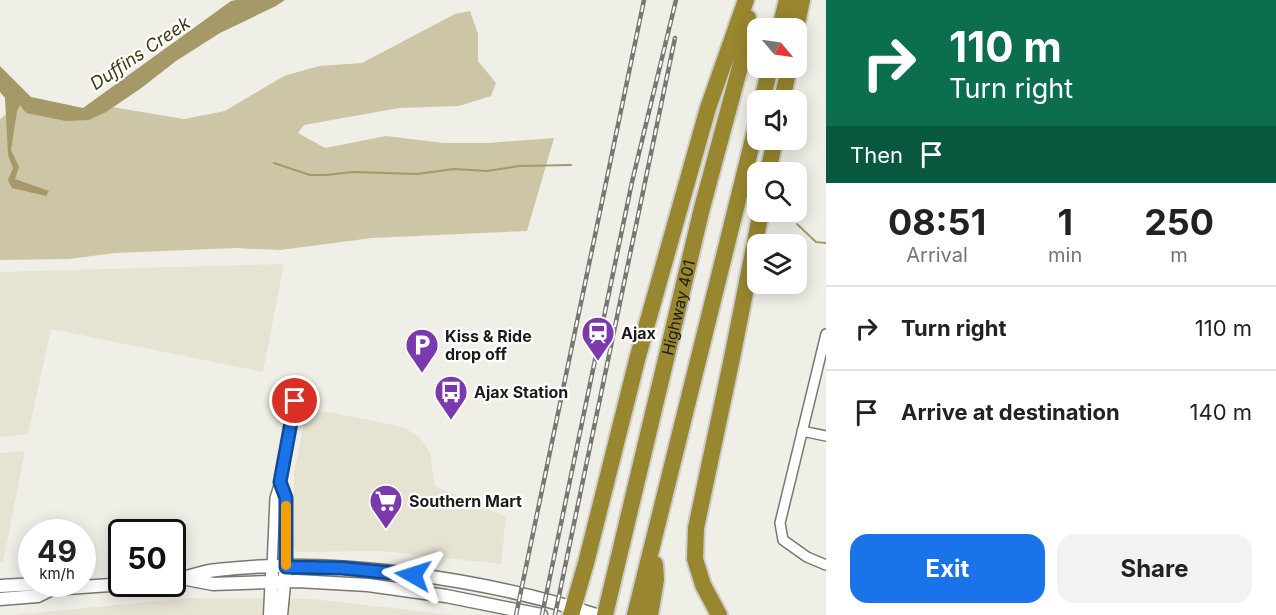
<!DOCTYPE html>
<html lang="en">
<head>
<meta charset="utf-8">
<style>
  :root { --surface:#fff; --page:#f2f2f2; --text:#222; --muted:#767676; --line:#e0e0e0; --accent:#1a73e8 }
  body { margin:0; font-family:Inter,sans-serif; background:var(--page); color:var(--text); height:100vh; display:flex; flex-direction:column; font-size:22px; white-space:nowrap }
  * { box-sizing:border-box; margin:0 }
  p { font-size:20px; color:var(--muted) }
  .icon { flex:none; width:33px; height:33px; fill:none; stroke:currentColor; stroke-width:2; stroke-linecap:round; stroke-linejoin:round }
  .map { position:relative; flex:1; overflow:hidden }
  .drawer { display:flex; flex-direction:column; background:var(--surface); width:450px }
  .drawer>* { flex:none }
  .hud { background:#0b6e4f; color:#fff; overflow:hidden }
  .needle { width:39px; rotate:119deg }
  .controls { position:absolute; left:747px; top:18px; display:grid; gap:12px }
  .controls a { display:grid; place-items:center; width:60px; height:60px; border-radius:12px; background:var(--surface); box-shadow:0 3px 15px #0003; font-size:30px }
  .speed { position:absolute; left:18px; top:519px; display:flex; gap:12px; font-size:30px; font-weight:700; text-align:center }
  .speed>* { display:grid; place-content:center; width:78px; height:78px; border-radius:50%; background:var(--surface); box-shadow:0 3px 15px #0003; line-height:1 }
  .speed small { font-size:15px; font-weight:400 }
  .speed .limit { border:3px solid #111; border-radius:9px; background:#fff; color:#111 }
  .pin { position:absolute; display:grid; place-items:center; width:51px; height:51px; color:#fff; margin:-26px; border:3px solid #fff; border-radius:50%; box-shadow:0 2px 6px #0007 }
  .me { position:absolute; width:66px; margin:-33px; rotate:276deg; stroke-linejoin:round; filter:drop-shadow(0 0 4px #0008) }
  .turn { display:flex; align-items:center; gap:21px; height:126px; padding:0 24px; font-size:27px }
  .turn .icon { width:78px; height:78px; stroke-width:2.5 }
  .turn b { display:block; font-size:42px; line-height:51px }
  .then { display:flex; align-items:center; height:57px; padding:0 24px; background:#0003; gap:12px; font-size:22px }
  .eta { display:flex; justify-content:space-evenly; align-items:center; height:102px; text-align:center }
  .eta b { font-size:36px; font-weight:700; line-height:42px }
  .cta { display:flex; gap:12px; margin-top:auto; padding:12px 24px }
  .cta a { flex:1; height:69px; border-radius:18px; background:var(--accent); color:#fff; font-size:24px; font-weight:700; line-height:69px; text-align:center }
  .cta a+a { background:var(--page); color:var(--text) }
  ul { padding:0; list-style:none }
  li { display:flex; align-items:center; gap:18px; height:84px; padding:0 24px; border-top:2px solid var(--line) }
  li div { flex:1 }
  li b { display:block; font-size:22px }
  li em { font-style:normal }
  main { display:flex; flex:1; min-height:0 }
  .map>svg:first-child { display:block }
</style>
</head>
<body>
<main>
<div class="map">
<svg width="826" height="615" viewBox="0 0 826 615">
  <rect width="100%" height="100%" fill="#f0efe7"/>
  <path fill="#e6e3d3" d="M284 264 263 372 51 329 28 434 0 437V272Z
    M323 411 394 425 406 429 419 437 430 452 435 486 506 517 501 564 381 551 296 552 293 545 294 473 304 424 312 416Z
    M25 451 3 563H0V453Z
    M190 598 312 599 454 615H14Z"/>
  <path fill="#ccc5a6" d="M470 11 478 34V61L496 83 491 96 459 106 399 108 304 125 298 133 325 148 386 136 443 143H488L554 138 527 231 372 238 280 250 236 248 115 253 69 259 0 260V119L21 103 89 120 112 107 184 119 225 111 284 76 319 66 362 63 455 14Z"/>
  <path fill="#a59968" d="M236 0H285L276 6 220 33 176 61 140 89 106 112 89 120 66 121 26 113 20 105 17 111 11 150 19 167 15 179 49 191 46 196 12 188 8 180 13 168 8 155 5 98 0 92V66L31 97 83 108 231 1Z"/>
  <g fill="none" stroke-linecap="round" stroke-linejoin="round">
    <path stroke="#a59968" stroke-width="2" d="M274 163 310 175H326L353 172 417 174 454 169 487 171 519 166 571 165
      M797 224 816 242 826 243"/>
    <g stroke="#797770" stroke-width="12">
      <path id="street" d="M826 334 780 523 783 540 807 557 826 565
        M802 431 826 436
        M280 482 286 498V567
        M272 567 275 498 280 482 295 401"/>
    </g>
    <g stroke="#797770" stroke-width="15">
      <path id="secondary" d="M187 579 213 584 297 581 368 585 446 596 541 615
        M172 580C188 578 202 571 217 570 333 556 486 579 596 615
        M0 586 37 584
        M0 599 38 596 52 589 125 584
        M270 615 272 574
        M281 615 285 574"/>
    </g>
    <g stroke="#cdcdcc" stroke-width="20">
      <g id="highway">
        <path d="M780 28 787 0"/>
        <path d="M796 28 802 0"/>
        <path d="M762 100 770 68"/>
        <path d="M782 100 789 68"/>
        <path d="M768 172 775 140"/>
        <path d="M571 615 586 563 638 356 708 108 746 0"/>
        <path id="s1" d="M605 615 702 208 741 63 748 18"/>
        <path d="M635 615 758 119"/>
        <path d="M650 615 656 580 655 564"/>
        <path d="M719 615 703 585 695 559 696 528 732 358 761 212"/>
      </g>
    </g>
    <use href="#street" stroke="#fff" stroke-width="9"/>
    <use href="#secondary" stroke="#fff" stroke-width="12"/>
    <use href="#highway" stroke="#99872f" stroke-width="16"/>
    <g stroke="#787773" stroke-width="4.5">
      <path id="rail" d="M516 615 644 0
        M542 615 632 182 676 0
        M555 615 675 38"/>
    </g>
    <use href="#rail" stroke="#fff" stroke-width="2" stroke-dasharray="7" stroke-linecap="butt"/>
  </g>
  <g fill="none" stroke-linecap="round" stroke-linejoin="round">
    <g stroke="#114b97" stroke-width="15">
      <path id="route" d="M295 401 280 482 286 498V567L342 568 413 575"/>
    </g>
    <use href="#route" stroke="#1a73e8" stroke-width="10"/>
    <path stroke="#f59e0b" stroke-width="10" d="M286 565V506"/>
  </g>
  <defs>
    <g id="station-pin" transform="scale(1.725)"><path d="M0 17L-7.5 6A9.5 9.5 0 1 1 7.5 6Z" fill="#7b39ad" stroke="#fff"/><path d="M-3-6H3Q5-6 5-4V2Q5 4 3 4L4.5 6H3L1.5 4h-3L-3 6H-4.5L-3 4Q-5 4-5 2V-4Q-5-6-3-6ZM-3.5-4v3h7v-3ZM-3.5 1v1.5H-2V1ZM2 1v1.5H3.5V1Z" fill="#fff"/></g>
    <g id="parking-pin" transform="scale(1.725)"><path d="M0 17L-7.5 6A9.5 9.5 0 1 1 7.5 6Z" fill="#7b39ad" stroke="#fff"/><path d="M-3.5-5.5H1a3.5 3.5 0 0 1 0 7H-1V5.5H-3.5ZM-1-3.4V-.6H.8a1.4 1.4 0 0 0 0-2.8Z" fill="#fff"/></g>
    <g id="bus-pin" transform="scale(1.725)"><path d="M0 17L-7.5 6A9.5 9.5 0 1 1 7.5 6Z" fill="#7b39ad" stroke="#fff"/><path d="M-5-6H5V4H4V6H2V4H-2V6H-4V4H-5ZM-3.5-4V0h7V-4ZM-3.5 1.2v1.5H-2V1.2ZM2 1.2v1.5H3.5V1.2Z" fill="#fff"/></g>
    <g id="supermarket-pin" transform="scale(1.725)"><path d="M0 17L-7.5 6A9.5 9.5 0 1 1 7.5 6Z" fill="#7b39ad" stroke="#fff"/><path d="M-6-5.5h2.5l.6 2H6L4.5 2H-2.5L-4.4-4H-6ZM-1.5 3.2a1.3 1.3 0 1 0 .1 0ZM3 3.2a1.3 1.3 0 1 0 .1 0Z" fill="#fff"/></g>
  </defs>
  <g fill-rule="evenodd">
    <use href="#station-pin" x="598" y="333"/>
    <use href="#parking-pin" x="422" y="345"/>
    <use href="#bus-pin" x="451" y="392"/>
    <use href="#supermarket-pin" x="386" y="501"/>
  </g>
  <g text-anchor="middle" dominant-baseline="central" stroke-width="4.5" stroke-linejoin="round" paint-order="stroke">
    <g font-size="16" fill="#1c1b19" stroke="#fff">
      <text stroke="none"><textPath href="#s1" startOffset="316">Highway 401</textPath></text>
    </g>
    <g font-size="16" font-weight="bold" fill="#1c1b19" stroke="#fff" text-anchor="start">
      <text x="621" y="333">Ajax</text>
      <text x="445" y="336">Kiss &amp; Ride<tspan x="445" dy="18">drop off</tspan></text>
      <text x="474" y="392">Ajax Station</text>
      <text x="409" y="501">Southern Mart</text>
    </g>
    <g font-size="18" font-style="italic" fill="#41380f" stroke="#fff">
      <text transform="translate(140 53) rotate(-34)">Duffins Creek</text>
    </g>
  </g>
</svg>
<div class="controls">
<a><svg class="needle" viewBox="-14 -14 28 28"><path d="M0-13l5 13h-10z" fill="#e53935"/><path d="M0 13l5-13h-10z" fill="#767676"/></svg></a>
<a><svg class="icon" aria-label="sound" viewBox="0 0 24 24"><path d="M4 9h4l5-4v14l-5-4H4zM17 9q2 3 0 6"/></svg></a>
<a><svg class="icon" aria-label="search" viewBox="0 0 24 24"><circle cx="10" cy="10" r="6"/><path d="M15 15l6 6"/></svg></a>
<a><svg class="icon" aria-label="layers" viewBox="0 0 24 24"><path d="M12 4l9 5-9 5-9-5zM3 14l9 5 9-5"/></svg></a>
</div>
<div class="speed"><div>49<small>km/h</small></div><div class="limit">50</div></div>
<div class="pin" style="left:295px;top:401px;background:#d93025"><svg class="icon" aria-label="arrive" viewBox="0 0 24 24"><path d="M6 21V4h12l-3 4 3 4H6"/></svg></div>
<svg class="me" style="left:413px;top:575px" viewBox="-20 -20 40 40"><path d="M0-17L14 15 0 8-14 15z" fill="#1a73e8" stroke="#fff" stroke-width="4"/></svg>
</div>
<section class="drawer">
<div class="hud">
<div class="turn"><svg class="icon" aria-label="right" viewBox="0 0 24 24"><path d="M7 20v-9h11M14 6l5 5-5 5"/></svg><div><b>110 m</b>Turn right</div></div>
<div class="then">Then<svg class="icon" aria-label="arrive" viewBox="0 0 24 24"><path d="M6 21V4h12l-3 4 3 4H6"/></svg></div>
</div>
<div class="eta">
<div><b>08:51</b><p>Arrival</p></div>
<div><b>1</b><p>min</p></div>
<div><b>250</b><p>m</p></div>
</div>
<ul>
<li><svg class="icon" aria-label="right" viewBox="0 0 24 24"><path d="M7 20v-9h11M14 6l5 5-5 5"/></svg><div><b>Turn right</b></div><em>110 m</em></li>
<li><svg class="icon" aria-label="arrive" viewBox="0 0 24 24"><path d="M6 21V4h12l-3 4 3 4H6"/></svg><div><b>Arrive at destination</b></div><em>140 m</em></li>
</ul>
<div class="cta"><a>Exit</a><a>Share</a></div>
</section>
</main>
</body>
</html>
